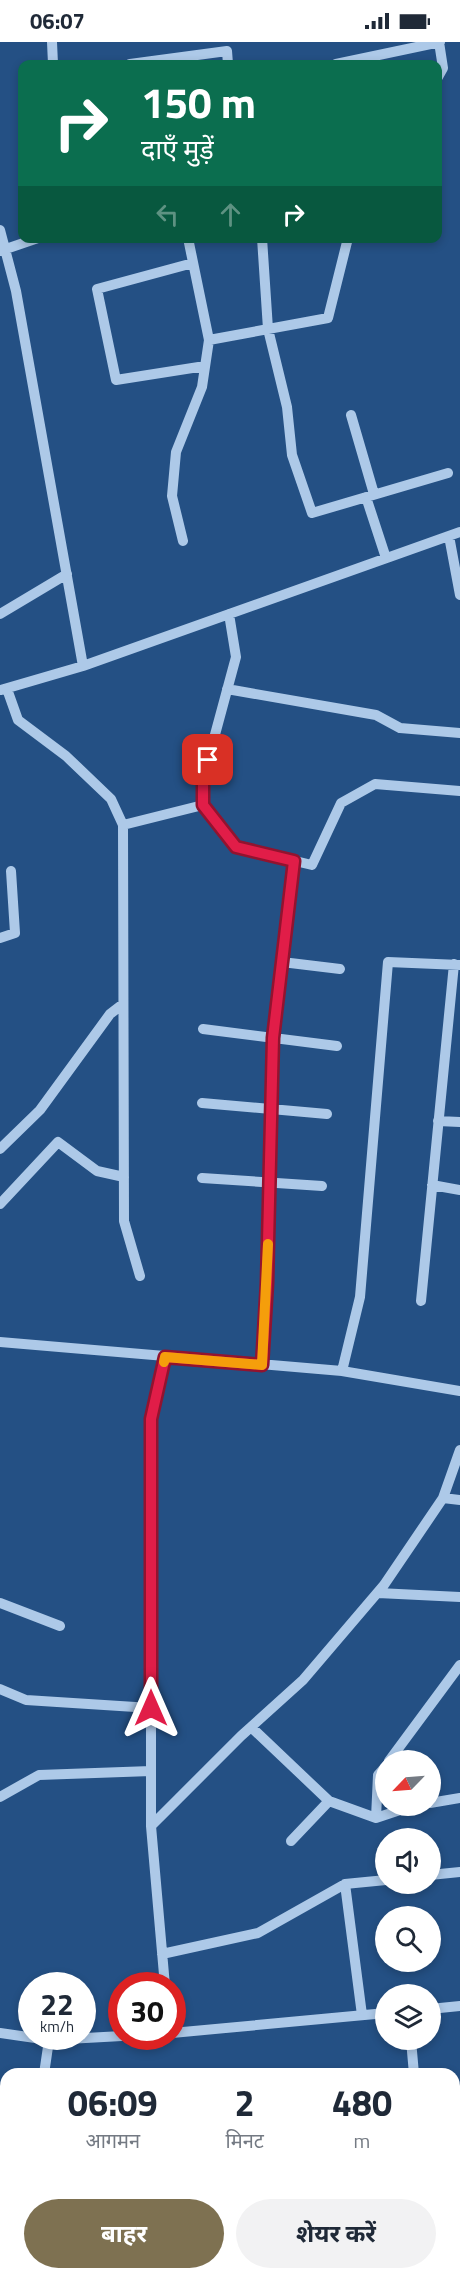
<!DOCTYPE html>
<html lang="hi">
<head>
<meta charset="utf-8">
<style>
  :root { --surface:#fff; --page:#f2f2f3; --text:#1f2937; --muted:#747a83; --accent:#7e7151 }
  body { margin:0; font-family:"Titillium Web","Noto Sans Devanagari",sans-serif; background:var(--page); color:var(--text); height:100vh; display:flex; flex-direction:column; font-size:22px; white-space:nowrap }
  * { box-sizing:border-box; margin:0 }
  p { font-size:20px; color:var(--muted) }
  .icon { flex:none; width:33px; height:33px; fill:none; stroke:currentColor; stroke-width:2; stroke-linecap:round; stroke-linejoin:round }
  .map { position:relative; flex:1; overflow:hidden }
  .sheet { position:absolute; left:0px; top:2026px; width:460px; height:212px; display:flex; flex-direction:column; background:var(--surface); border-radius:18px 18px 0 0; box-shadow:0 3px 9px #0003 }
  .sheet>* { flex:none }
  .guide { position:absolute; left:18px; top:18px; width:424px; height:183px; border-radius:12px; box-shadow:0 3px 9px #0003; background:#0b6e4f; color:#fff; overflow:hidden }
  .needle { width:39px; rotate:245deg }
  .controls { position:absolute; left:375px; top:1708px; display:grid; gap:12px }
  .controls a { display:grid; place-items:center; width:66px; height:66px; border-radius:50%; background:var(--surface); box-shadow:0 3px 9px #0003; font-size:30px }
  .speed { position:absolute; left:18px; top:1930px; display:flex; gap:12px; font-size:30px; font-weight:700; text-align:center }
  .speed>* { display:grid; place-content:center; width:78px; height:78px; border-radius:50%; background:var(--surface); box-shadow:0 3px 9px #0003; line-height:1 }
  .speed small { font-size:15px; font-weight:400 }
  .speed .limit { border:9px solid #d22; background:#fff; color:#111 }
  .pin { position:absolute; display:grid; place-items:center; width:51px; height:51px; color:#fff; margin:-26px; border-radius:12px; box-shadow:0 3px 9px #0006 }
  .me { position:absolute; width:66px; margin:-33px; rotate:0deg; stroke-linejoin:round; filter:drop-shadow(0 0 4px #0008) }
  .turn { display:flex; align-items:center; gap:21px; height:126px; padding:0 24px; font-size:27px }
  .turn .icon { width:78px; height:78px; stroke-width:2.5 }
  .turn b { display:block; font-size:42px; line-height:51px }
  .lanes { display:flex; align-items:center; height:57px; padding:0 24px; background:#0003; justify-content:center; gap:30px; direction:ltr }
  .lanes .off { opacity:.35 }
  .eta { display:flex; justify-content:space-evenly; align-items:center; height:102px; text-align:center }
  .eta b { font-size:36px; font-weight:700; line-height:42px }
  .primary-button { display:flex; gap:12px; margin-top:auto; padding:12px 24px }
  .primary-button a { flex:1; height:69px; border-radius:36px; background:var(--accent); color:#fff; font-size:24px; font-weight:700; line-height:69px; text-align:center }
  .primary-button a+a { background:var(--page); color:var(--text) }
  .status { display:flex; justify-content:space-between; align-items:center; height:42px; padding:0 30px; background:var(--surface); direction:ltr }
  .status svg { height:16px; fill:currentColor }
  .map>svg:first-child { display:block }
</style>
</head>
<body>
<div class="status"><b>06:07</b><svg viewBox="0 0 49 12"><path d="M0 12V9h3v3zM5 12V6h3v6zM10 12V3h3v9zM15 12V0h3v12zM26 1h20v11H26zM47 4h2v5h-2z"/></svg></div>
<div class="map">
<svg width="460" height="2237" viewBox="0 0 460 2237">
  <rect width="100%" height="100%" fill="#245084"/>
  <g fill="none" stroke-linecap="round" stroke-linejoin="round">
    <path stroke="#adc9e8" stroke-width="10" d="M52 0 53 22
      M130 22 227 9 228 22
      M336 22 440 0
      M438 35 443 26 439 0
      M0 188 16 249 83 624
      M262 196 268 287 287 365 292 413 312 471 448 431
      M0 209 38 196
      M193 221 97 247 116 338 205 324
      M209 298 328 276 348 196
      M351 373 374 452
      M366 455 386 516
      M449 494 460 553
      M183 499 172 454 176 410 202 345 209 298 188 196
      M0 572 67 532
      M229 572 236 615 203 737V763L236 805 312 823 341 761 375 742 460 749
      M7 647 18 678 66 714 111 757 123 783 124 1179 140 1234
      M227 647 376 673 400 686 460 691
      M1 648 83 624 460 490
      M123 783 203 763
      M0 896 15 891 11 829
      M282 920 340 927
      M203 987 337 1004
      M202 1061 327 1072
      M438 1079 460 1080
      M0 1107 40 1068 110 972 123 962
      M202 1136 322 1144
      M432 1143 460 1148
      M0 1162 58 1100 97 1129 124 1135
      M421 1259 454 922
      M0 1300 342 1329 460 1349
      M262 1323 267 1241 273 996 294 819
      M342 1329 360 1255 388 920 460 923
      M443 1456 460 1458
      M378 1551 460 1555
      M0 1561 60 1584
      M0 1647 26 1658 151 1666
      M251 1685 329 1759 291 1799
      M389 1719 460 1623
      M0 1755 39 1733 151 1729
      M329 1759 376 1776 412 1764
      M430 1761 460 1756
      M376 1776 378 1733 386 1724
      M151 1784 241 1694 303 1638 384 1543 443 1456 460 1408
      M430 1833 460 1830
      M345 1842 362 1973
      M162 1912 258 1891 345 1842 386 1838
      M165 1944 151 1784V1377L165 1315
      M430 1967 460 1964
      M0 1991 49 1998 122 1994
      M172 1991 386 1971
      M411 1998 414 2032
      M44 2032 49 1998
      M454 2096 460 2095
      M454 2188H460
      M278 2232V2237
      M426 2232 427 2237
      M10 2237 11 2232"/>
  </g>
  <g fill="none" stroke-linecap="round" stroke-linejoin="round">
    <g stroke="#92132f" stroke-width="15">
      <path id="route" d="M151 1666V1377L165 1315 262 1323 267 1241 273 996 294 819 236 805 203 763V737L208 718"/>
    </g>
    <use href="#route" stroke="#e11d48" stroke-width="10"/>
    <path stroke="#f59e0b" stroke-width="10" d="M164 1320 165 1315 262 1323 268 1202"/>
  </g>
</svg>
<div class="controls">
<a><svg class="needle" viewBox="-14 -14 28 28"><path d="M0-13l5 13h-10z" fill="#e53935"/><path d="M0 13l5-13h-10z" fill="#747a83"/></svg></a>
<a><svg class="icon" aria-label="sound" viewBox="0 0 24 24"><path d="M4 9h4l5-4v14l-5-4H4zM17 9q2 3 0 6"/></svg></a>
<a><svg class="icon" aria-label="search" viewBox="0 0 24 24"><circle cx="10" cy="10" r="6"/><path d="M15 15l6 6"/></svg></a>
<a><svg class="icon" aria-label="layers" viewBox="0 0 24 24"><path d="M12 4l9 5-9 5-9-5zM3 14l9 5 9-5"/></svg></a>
</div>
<div class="speed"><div>22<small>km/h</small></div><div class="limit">30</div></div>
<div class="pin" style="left:208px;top:718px;background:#d93025"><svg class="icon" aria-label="arrive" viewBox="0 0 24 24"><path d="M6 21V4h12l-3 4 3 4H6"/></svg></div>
<svg class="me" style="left:151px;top:1666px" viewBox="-20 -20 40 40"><path d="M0-17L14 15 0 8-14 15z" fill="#e11d48" stroke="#fff" stroke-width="4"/></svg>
<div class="guide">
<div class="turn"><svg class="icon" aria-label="right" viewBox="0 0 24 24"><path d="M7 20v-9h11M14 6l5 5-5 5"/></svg><div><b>150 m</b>दाएँ मुड़ें</div></div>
<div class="lanes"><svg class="icon off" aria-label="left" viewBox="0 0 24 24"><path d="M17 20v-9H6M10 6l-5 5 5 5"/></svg><svg class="icon off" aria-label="ahead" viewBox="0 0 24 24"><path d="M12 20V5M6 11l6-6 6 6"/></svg><svg class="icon" aria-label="right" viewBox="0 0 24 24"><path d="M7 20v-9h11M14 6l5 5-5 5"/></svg></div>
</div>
<section class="sheet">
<div class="eta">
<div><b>06:09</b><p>आगमन</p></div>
<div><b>2</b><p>मिनट</p></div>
<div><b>480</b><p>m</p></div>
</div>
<div class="primary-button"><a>बाहर</a><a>शेयर करें</a></div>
</section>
</div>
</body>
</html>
